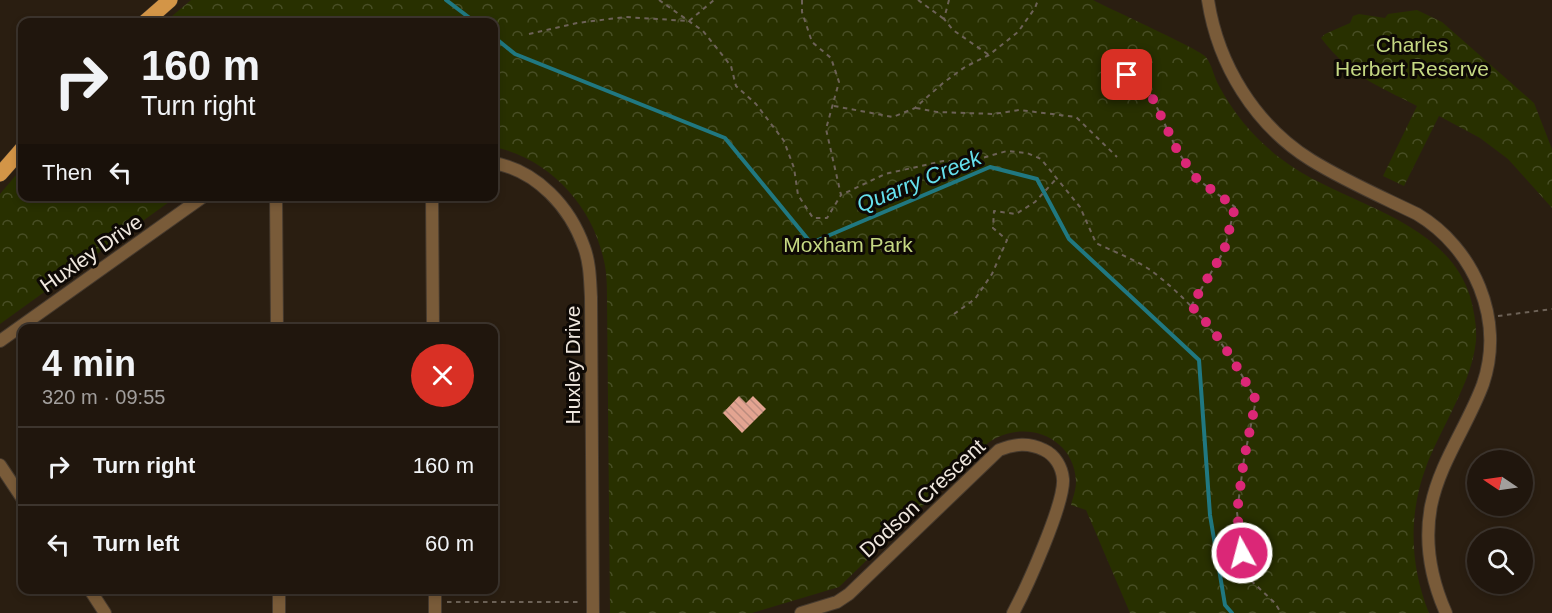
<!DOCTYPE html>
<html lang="en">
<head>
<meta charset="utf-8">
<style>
  :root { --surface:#20160d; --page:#2d231b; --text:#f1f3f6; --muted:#a29f9d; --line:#3d352e }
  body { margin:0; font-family:Arial,sans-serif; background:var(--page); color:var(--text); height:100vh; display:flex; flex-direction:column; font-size:22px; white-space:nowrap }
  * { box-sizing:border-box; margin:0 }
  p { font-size:20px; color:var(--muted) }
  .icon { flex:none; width:33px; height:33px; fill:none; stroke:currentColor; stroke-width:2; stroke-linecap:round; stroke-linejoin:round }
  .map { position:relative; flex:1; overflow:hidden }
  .sheet { position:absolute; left:18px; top:324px; width:480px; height:270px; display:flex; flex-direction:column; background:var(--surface); border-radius:12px; box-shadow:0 3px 9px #0003,0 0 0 2px var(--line) }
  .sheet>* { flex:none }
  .top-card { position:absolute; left:18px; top:18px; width:480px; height:183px; border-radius:12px; box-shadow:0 3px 9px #0003,0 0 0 2px var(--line); background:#20160d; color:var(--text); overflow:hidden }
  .needle { width:39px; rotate:283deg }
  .fabs { position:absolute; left:1467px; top:450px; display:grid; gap:12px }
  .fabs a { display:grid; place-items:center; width:66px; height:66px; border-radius:50%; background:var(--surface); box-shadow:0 3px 9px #0003,0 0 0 2px var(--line); font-size:30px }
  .pin { position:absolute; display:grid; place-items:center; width:51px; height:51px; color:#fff; margin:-26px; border-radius:12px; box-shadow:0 3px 9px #0006 }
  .me { position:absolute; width:66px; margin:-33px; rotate:353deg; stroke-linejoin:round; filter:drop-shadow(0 0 4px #0008) }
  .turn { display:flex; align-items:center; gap:21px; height:126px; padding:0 24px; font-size:27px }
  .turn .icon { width:78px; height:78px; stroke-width:2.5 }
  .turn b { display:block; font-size:42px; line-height:51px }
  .then { display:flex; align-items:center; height:57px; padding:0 24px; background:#0003; gap:12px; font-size:22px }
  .round { display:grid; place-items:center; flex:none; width:63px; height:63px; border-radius:32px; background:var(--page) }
  .headline { display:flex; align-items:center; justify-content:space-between; height:102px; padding:0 24px }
  h1 { font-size:36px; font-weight:600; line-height:45px }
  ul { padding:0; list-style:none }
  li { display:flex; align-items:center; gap:18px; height:78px; padding:0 24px; border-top:2px solid var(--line) }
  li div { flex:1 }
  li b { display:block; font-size:22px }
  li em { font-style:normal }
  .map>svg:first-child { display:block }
</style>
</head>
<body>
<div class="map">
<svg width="1552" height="613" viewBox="0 0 1552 613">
  <defs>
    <pattern id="park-crowns" width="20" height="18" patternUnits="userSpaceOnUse" patternTransform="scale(1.5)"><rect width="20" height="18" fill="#283000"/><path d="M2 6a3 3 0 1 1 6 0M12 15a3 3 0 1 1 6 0" fill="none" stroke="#484e25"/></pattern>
    <pattern id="building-back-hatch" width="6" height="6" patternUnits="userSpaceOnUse" patternTransform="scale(1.5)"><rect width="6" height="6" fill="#e3a491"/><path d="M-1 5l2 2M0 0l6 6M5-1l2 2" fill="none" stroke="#bc8c7e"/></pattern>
  </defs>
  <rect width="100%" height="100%" fill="#2a1e11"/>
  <path fill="url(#park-crowns)" d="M191 0H1093C1108 8 1201 50 1206 57 1212 65 1214 77 1219 86 1234 114 1255 139 1280 158 1340 205 1444 216 1470 296 1474 311 1477 326 1476 341 1473 369 1461 392 1449 417 1441 434 1432 450 1426 467 1408 515 1410 566 1429 613H1130L1086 510 1071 505C1073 497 1076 490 1076 481 1074 435 1022 418 988 443L839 587 752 613H610L607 299C607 286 607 271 603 257 591 204 548 158 494 147V22H165Z
    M1417 10 1442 22 1534 103 1552 149V208L1508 159 1480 138 1439 116 1404 186 1383 176 1417 106C1375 84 1351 77 1321 38L1325 34 1350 23 1353 16 1359 14 1385 18 1388 14Z
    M22 168V196L176 197 0 324V194Z"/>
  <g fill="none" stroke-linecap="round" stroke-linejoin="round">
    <path stroke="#207881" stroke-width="4" d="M446 0 475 22
      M494 37 515 54 725 138 811 243 990 167 1037 179 1069 239 1199 360 1210 515 1225 605 1232 613"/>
  </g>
  <path fill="url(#building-back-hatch)" d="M739 396 746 403 753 396 766 409 742 433 723 413Z"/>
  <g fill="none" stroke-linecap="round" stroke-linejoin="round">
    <g stroke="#463a2e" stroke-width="14">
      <path id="minor" d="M1208 0C1218 65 1255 125 1311 160 1345 181 1382 197 1417 214 1474 248 1505 319 1483 384 1468 425 1440 462 1431 506 1424 543 1431 579 1446 613
        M494 163C537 171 570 207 584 247 590 263 590 280 591 297L593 613
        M276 196 277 328
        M432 196 433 328
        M0 341 204 196
        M0 465 22 498
        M90 590 105 613
        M279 590V613
        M435 590V613
        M801 613 837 602 849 594 999 450C1015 444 1028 442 1044 450 1055 455 1062 467 1063 479 1065 503 1026 589 1013 613"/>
    </g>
    <g stroke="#463a2e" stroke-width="16">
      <path id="major" d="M145 22 170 0
        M0 174 22 149"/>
    </g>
    <path stroke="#6d6257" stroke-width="2" stroke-dasharray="4.5 4.5" stroke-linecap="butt" d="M659 0 703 31 731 66 736 86 756 104 784 141 794 168 798 195 813 218H827L841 195
      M802 0V12L812 42 831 58 839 82 826 129 841 195 885 174 943 161 968 162 1007 151 1027 153 1041 159 1080 207 1096 243C1114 252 1137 260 1153 272 1200 308 1228 349 1256 400L1244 459 1237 512 1244 574 1275 603 1281 613
      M918 0 944 19
      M949 0 944 19 953 30 989 55
      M529 34 577 23 625 17 689 21 714 0
      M1127 75 1151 95 1178 152 1197 179 1235 207 1224 251 1191 306
      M834 106 893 117 915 108 943 83 965 67 989 55 1018 32 1035 8 1038 0
      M916 108 937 112 994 114 1019 110 1076 117 1117 157
      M954 314 975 299 992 274 1007 240 993 228 994 211 1016 214 1035 202 1057 178
      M1498 316 1552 309
      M447 602H582"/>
    <use href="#minor" stroke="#795b39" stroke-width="12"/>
    <use href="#major" stroke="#d39547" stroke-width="15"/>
  </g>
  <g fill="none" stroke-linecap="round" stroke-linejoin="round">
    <path stroke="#db2777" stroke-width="10" stroke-dasharray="0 18" d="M1127 75 1151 95 1178 152 1197 179 1235 207 1224 251 1191 306C1219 333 1237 367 1256 400L1244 459 1237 512 1242 553"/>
  </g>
  <g text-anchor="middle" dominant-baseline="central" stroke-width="6" stroke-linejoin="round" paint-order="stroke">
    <g font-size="21" fill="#c5d883" stroke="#0e0905">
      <text x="1412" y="44">Charles<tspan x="1412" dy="24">Herbert Reserve</tspan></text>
      <text x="848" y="244">Moxham Park</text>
    </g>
    <g font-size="21" fill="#efe7de" stroke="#0e0905">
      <text transform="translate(91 253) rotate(-35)">Huxley Drive</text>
      <text transform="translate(572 365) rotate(-90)">Huxley Drive</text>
      <text transform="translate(922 498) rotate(-43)">Dodson Crescent</text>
    </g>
    <g font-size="22" font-style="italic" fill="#65e0ed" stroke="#0e0905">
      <text transform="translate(919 181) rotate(-22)">Quarry Creek</text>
    </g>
  </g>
</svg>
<div class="fabs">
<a><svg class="needle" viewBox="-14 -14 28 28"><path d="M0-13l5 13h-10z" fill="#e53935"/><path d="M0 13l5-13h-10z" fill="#a29f9d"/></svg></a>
<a><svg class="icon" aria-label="search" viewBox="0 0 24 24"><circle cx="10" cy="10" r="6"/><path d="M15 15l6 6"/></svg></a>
</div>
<div class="pin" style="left:1127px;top:75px;background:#d93025"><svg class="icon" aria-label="arrive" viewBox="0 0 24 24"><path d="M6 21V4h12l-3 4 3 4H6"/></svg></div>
<svg class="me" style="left:1242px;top:553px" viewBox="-20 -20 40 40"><circle r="17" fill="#db2777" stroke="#fff" stroke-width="3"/><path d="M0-11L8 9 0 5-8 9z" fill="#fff"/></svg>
<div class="top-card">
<div class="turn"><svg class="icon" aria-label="right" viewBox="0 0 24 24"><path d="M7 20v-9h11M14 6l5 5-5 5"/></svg><div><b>160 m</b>Turn right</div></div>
<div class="then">Then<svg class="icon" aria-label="left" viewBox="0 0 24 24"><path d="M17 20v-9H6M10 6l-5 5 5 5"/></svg></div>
</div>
<section class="sheet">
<div class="headline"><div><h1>4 min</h1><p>320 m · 09:55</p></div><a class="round" style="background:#d93025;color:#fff"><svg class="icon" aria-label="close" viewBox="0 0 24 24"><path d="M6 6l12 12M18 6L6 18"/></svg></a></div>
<ul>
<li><svg class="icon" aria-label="right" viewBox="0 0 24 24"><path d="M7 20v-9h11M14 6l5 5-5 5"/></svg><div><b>Turn right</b></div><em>160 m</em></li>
<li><svg class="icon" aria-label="left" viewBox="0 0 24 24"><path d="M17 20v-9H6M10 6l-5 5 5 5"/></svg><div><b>Turn left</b></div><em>60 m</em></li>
</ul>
</section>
</div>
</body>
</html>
